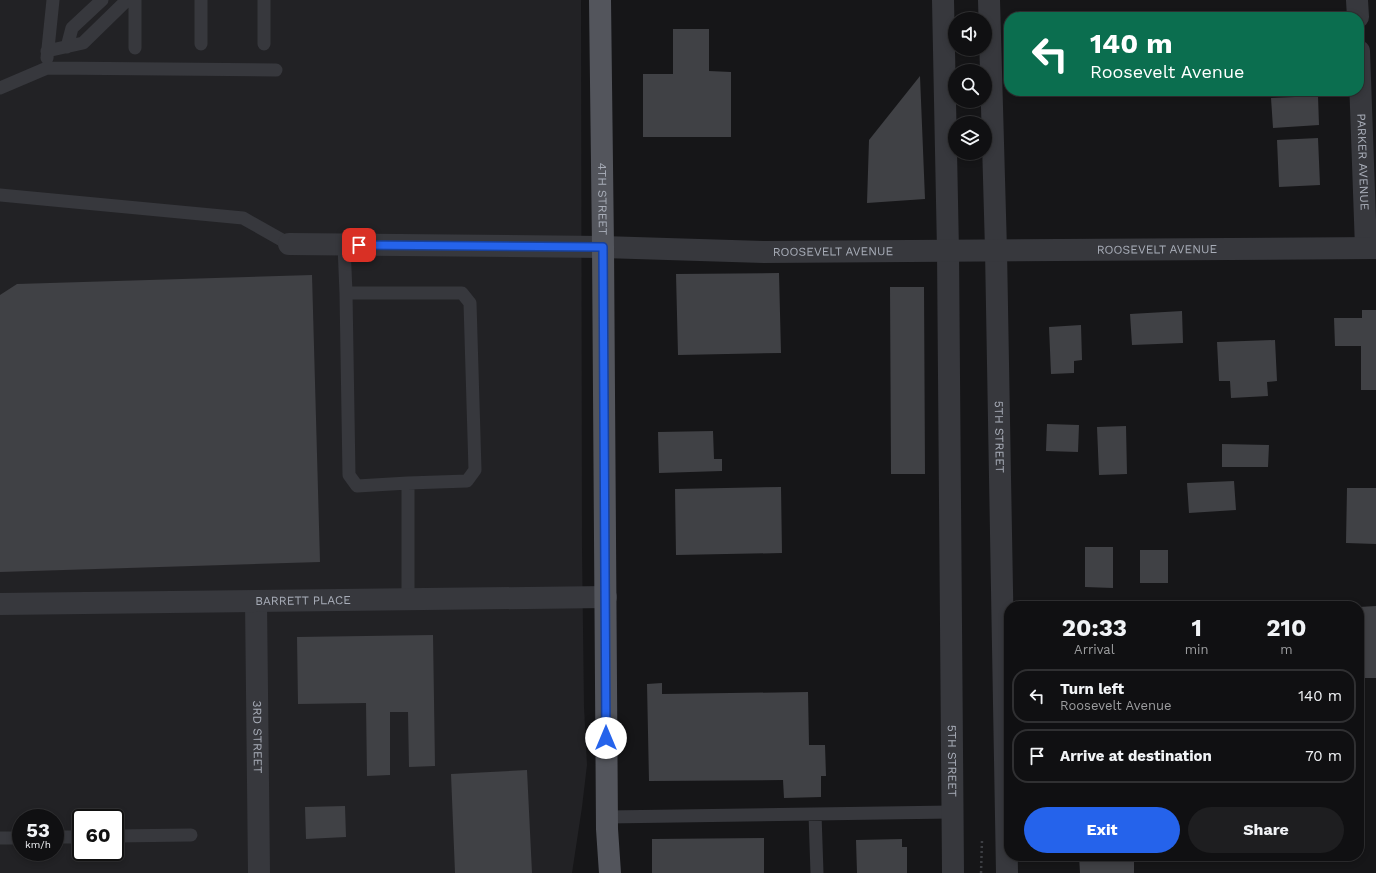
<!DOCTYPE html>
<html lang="en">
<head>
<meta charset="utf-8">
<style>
  :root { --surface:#101012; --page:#1e1e20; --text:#f1f3f6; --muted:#9c9d9f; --line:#303032; --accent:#2563eb }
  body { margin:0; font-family:"Work Sans",sans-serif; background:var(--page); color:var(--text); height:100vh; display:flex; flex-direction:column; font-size:15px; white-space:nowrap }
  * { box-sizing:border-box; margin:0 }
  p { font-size:13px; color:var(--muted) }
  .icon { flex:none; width:22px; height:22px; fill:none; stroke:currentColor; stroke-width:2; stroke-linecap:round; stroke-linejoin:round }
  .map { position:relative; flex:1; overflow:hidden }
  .details { position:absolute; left:1004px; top:601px; width:360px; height:260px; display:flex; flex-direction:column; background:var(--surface); border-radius:16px; box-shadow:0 2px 6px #0003,0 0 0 1px var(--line) }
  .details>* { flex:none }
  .guide { position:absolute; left:1004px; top:12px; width:360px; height:84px; border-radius:16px; box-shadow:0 2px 6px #0003,0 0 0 1px var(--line); background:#0b6e4f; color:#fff; overflow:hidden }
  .buttons { position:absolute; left:948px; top:12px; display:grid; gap:8px }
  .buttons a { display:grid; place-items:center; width:44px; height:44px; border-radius:50%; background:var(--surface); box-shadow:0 2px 6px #0003,0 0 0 1px var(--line); font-size:20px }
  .speed { position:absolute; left:12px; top:809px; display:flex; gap:8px; font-size:20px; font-weight:700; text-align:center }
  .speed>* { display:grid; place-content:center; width:52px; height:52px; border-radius:50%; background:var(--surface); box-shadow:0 2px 6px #0003,0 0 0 1px var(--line); line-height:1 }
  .speed small { font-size:10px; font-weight:400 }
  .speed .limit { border:2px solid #111; border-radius:6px; background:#fff; color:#111 }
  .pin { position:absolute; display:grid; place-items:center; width:34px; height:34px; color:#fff; margin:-17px; border-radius:8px; box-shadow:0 2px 6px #0006 }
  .me { position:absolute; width:44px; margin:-22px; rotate:0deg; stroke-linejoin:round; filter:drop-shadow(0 0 3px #0008) }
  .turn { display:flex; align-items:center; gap:14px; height:84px; padding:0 20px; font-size:18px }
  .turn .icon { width:52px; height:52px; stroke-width:2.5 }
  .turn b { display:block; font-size:28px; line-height:34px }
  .eta { display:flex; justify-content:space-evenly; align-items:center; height:68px; text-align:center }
  .eta b { font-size:24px; font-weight:700; line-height:28px }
  .primary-button { display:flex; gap:8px; margin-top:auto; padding:8px 20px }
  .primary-button a { flex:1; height:46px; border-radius:24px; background:var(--accent); color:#fff; font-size:16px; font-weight:700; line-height:46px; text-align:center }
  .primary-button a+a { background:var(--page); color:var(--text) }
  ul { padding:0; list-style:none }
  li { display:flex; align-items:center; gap:12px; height:54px; margin:0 8px 6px; padding:0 12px; border:2px solid var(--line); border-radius:16px }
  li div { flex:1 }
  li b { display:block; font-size:15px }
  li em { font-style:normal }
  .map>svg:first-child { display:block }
</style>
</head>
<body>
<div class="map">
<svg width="1376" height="873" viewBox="0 0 1376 873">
  <rect width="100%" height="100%" fill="#161618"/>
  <path fill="#222225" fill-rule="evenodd" d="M0 0H581L582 548 584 707 587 765 582 807 572 873H0ZM21 818H55V852H21ZM81 818H115V852H81Z"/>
  <path fill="#404145" d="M673 29H709V71L731 72V137H643V74H673Z
    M920 76 925 199 867 203 869 140Z
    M1318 96 1319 125 1273 128 1271 98Z
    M1318 138 1320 185 1279 187 1277 140Z
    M779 273 781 353 678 355 676 274Z
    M312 275 320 562 0 572V295L17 284Z
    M890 287H924L925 474H891Z
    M1362 310H1376V390H1361V346H1335L1334 318H1362Z
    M1182 311 1183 343 1132 345 1130 314Z
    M1081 325 1082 360 1074 361V373L1051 374 1049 327Z
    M1275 340 1277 381 1267 382 1268 396 1231 398 1230 381H1219L1217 342Z
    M1047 424 1079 425 1078 452 1046 451Z
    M1126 426 1127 474 1099 475 1097 427Z
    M713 431 714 459H722V471L659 473 658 432Z
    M1222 444 1269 445 1268 467H1222Z
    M1234 481 1236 510 1189 513 1187 483Z
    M781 487 782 553 676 555 675 489Z
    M1347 488H1376V544L1346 543Z
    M1085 547H1113V588L1085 587Z
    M1140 550H1168V583H1140Z
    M1376 606V678H1359V607Z
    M433 635 435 766 409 767 408 712H390V775L367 776 366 703 298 704 297 637Z
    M662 683V694L808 692 809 745H825L826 776H821V797L784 798 783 780 649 781 647 684Z
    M527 770 532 873H455L451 774Z
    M345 806 346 837 306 839 305 807Z
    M764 838V873H652V839Z
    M902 839V847H907V873H857L856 840Z
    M1079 856H1134V873H1080Z"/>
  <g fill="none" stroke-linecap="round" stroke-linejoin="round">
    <path stroke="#3d3f44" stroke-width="2.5" stroke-dasharray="2 3" stroke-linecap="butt" d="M981 873 982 840"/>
    <path stroke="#37383d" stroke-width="13" d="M135 0V48
      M201 44V0
      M264 44V0
      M67 47 72 28 102 0
      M47 51 83 43 127 0
      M47 58 53 0
      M0 88 47 68 276 70
      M0 195 243 218 289 244
      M344 245 346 293
      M408 599V483L467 481 475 470 470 303 462 293H346L349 475 357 486 408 483
      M815 814 817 873
      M607 817 952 812
      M115 836 191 835
      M55 837H81
      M0 838H21"/>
    <g stroke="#37383d" stroke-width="22">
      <path id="s1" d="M943 0 948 251 953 873"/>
      <path id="s2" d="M989 0 996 250 1007 873"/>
      <path d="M1357 0 1358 17"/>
      <path id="s3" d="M1359 51 1366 248"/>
      <path id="s4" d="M289 244 603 247 764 252 1376 248"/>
      <path id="s5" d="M256 601 259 873"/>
      <path id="s6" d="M0 604 606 597"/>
    </g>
    <path stroke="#53555c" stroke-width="22" id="s7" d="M600 0 603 247 607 829 610 873"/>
  </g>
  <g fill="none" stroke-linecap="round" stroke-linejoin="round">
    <g stroke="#184099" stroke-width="10">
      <path id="route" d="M359 245 603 247 606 738"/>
    </g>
    <use href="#route" stroke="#2563eb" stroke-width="7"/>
  </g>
  <g text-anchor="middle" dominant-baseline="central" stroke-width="3" stroke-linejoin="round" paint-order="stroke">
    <g font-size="12" fill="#a8adb8" stroke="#111113">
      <text stroke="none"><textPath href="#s3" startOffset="111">PARKER AVENUE</textPath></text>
      <text stroke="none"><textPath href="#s7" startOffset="199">4TH STREET</textPath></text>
      <text stroke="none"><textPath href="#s4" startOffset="868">ROOSEVELT AVENUE</textPath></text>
      <text stroke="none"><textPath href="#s4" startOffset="544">ROOSEVELT AVENUE</textPath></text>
      <text stroke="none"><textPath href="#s2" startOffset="437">5TH STREET</textPath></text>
      <text stroke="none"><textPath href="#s6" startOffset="303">BARRETT PLACE</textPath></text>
      <text stroke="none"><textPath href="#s5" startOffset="136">3RD STREET</textPath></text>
      <text stroke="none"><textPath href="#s1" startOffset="761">5TH STREET</textPath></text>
    </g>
  </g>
</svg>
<div class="buttons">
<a><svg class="icon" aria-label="sound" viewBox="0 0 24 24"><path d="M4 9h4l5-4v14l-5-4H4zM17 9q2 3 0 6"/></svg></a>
<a><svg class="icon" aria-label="search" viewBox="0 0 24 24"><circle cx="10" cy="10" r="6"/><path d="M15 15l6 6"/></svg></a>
<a><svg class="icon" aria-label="layers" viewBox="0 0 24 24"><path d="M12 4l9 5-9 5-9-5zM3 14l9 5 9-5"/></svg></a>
</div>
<div class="speed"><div>53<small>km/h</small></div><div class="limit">60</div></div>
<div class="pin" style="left:359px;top:245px;background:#d93025"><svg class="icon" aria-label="arrive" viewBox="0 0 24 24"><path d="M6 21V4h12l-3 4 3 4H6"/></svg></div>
<svg class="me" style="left:606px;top:738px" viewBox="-20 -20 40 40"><circle r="19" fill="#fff"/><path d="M0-13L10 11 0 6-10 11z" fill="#2563eb"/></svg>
<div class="guide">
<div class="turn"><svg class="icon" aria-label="left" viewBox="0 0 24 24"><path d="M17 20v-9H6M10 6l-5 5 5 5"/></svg><div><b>140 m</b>Roosevelt Avenue</div></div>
</div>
<section class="details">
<div class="eta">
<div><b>20:33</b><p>Arrival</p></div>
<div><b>1</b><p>min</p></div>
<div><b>210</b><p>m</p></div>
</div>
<ul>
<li><svg class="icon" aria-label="left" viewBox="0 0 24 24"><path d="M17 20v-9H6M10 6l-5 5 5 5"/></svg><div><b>Turn left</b><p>Roosevelt Avenue</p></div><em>140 m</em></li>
<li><svg class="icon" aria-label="arrive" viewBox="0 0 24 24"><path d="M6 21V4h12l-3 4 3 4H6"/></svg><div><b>Arrive at destination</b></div><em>70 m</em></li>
</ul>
<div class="primary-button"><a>Exit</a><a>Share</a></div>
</section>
</div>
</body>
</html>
